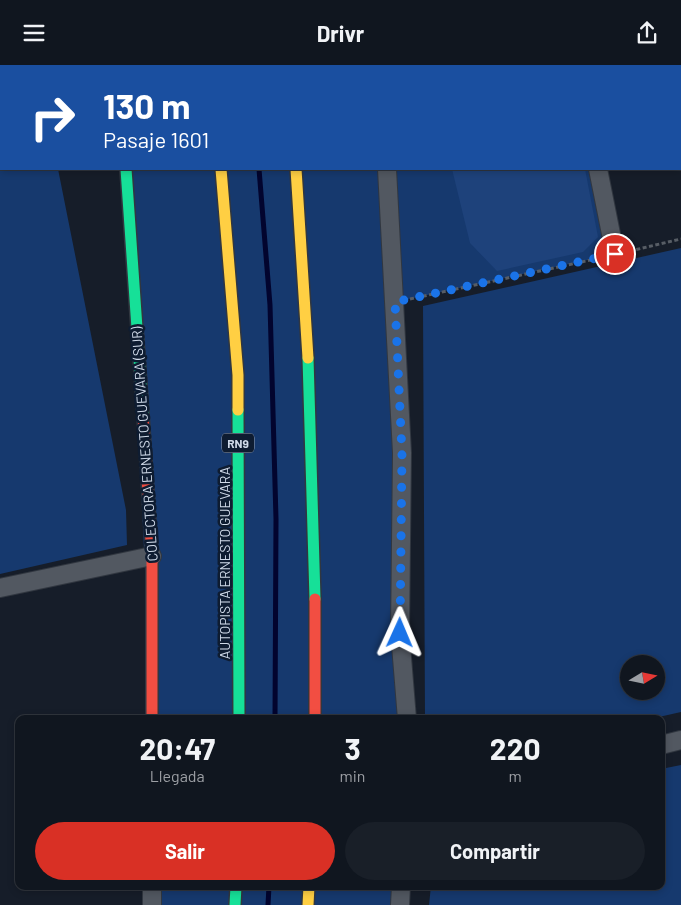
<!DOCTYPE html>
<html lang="es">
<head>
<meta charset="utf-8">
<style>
  :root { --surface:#10161f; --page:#191f28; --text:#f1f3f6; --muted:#9c9fa4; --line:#30353d; --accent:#d93025 }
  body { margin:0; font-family:Barlow,sans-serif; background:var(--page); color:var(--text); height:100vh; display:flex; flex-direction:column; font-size:19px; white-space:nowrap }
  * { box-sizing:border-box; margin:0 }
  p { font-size:16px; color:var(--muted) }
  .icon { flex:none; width:28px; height:28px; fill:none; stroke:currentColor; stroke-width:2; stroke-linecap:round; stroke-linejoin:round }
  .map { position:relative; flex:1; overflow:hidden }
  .sheet { position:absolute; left:15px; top:650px; width:650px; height:175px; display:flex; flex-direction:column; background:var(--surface); border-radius:10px; box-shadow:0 2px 8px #0003,0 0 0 1px var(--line) }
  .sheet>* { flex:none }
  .guide { position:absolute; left:0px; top:0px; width:681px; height:105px; box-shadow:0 2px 8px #0003,0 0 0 1px var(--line); background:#1a4fa0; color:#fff; overflow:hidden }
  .needle { width:32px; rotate:80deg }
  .tools { position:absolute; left:620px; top:590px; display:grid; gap:10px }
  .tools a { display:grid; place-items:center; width:45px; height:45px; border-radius:50%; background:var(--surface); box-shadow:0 2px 8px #0003,0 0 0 1px var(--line); font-size:25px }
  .pin { position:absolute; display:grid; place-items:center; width:42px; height:42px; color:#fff; margin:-21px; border:2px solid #fff; border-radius:50%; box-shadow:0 1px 5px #0007 }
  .me { position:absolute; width:55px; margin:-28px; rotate:1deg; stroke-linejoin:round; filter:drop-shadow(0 0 4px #0008) }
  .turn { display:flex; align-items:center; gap:18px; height:105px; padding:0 20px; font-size:22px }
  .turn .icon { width:65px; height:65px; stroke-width:2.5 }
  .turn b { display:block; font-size:35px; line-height:42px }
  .eta { display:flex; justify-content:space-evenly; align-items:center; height:85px; text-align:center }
  .eta b { font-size:30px; font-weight:700; line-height:35px }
  .button { display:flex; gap:10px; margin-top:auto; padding:10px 20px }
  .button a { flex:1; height:58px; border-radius:30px; background:var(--accent); color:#fff; font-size:20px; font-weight:700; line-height:58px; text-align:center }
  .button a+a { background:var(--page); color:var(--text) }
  header { display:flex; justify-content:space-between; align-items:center; height:65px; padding:0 20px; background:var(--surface); font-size:22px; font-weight:700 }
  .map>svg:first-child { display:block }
</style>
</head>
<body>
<header><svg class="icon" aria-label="menu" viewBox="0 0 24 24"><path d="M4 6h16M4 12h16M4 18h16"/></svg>Drivr<svg class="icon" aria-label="share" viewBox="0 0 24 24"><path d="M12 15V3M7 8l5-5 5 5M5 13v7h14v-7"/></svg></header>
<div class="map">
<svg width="681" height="840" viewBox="0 0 681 840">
  <rect width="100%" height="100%" fill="#161d29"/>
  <path fill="#16396e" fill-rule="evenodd" d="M0 0H37L1 1V104H58L126 445 127 480 0 509Z
    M119 0H577V1H119Z
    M126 104H598L615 189 395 237 407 654H152Z
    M681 183V647L650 654H425L423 241ZM629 599H656V626H629Z
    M681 700V840H429L431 821H661V704Z
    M152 821H401L400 840H152Z"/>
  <path fill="#1e427b" d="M452 104H585L598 172 583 187 497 206 470 178Z"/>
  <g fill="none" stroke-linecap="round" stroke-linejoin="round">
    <path stroke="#02042e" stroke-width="5" d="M249 0 250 1
      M259 104 270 240 276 454 275 654
      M268 840 269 821"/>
    <g stroke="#313740" stroke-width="20">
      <path id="street" d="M119 0V1
        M375 0V1
        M577 0V1
        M680 66H681
        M387 104 402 388 400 568 407 654
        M598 104 615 189
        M0 523 152 491
        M661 680 681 675
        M152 821V840
        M400 840 401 821"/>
    </g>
    <g stroke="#313740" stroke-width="14">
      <path id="fast" d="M288 0V1
        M126 104 143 350
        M308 293 315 534
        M238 345 239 654
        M235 840 236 821"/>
    </g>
    <g stroke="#313740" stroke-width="14">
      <path id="slow" d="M212 0V1
        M221 104 238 310V345
        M296 104 308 293
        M308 840 309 821"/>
    </g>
    <g stroke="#313740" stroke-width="14">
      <path id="jam" d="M143 350 152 491V654
        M315 654V534"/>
    </g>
    <path stroke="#575d65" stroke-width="3" stroke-dasharray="4 2.5" stroke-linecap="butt" d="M630 186 681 174
      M410 234 600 193"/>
    <use href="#street" stroke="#525861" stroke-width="18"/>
    <use href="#fast" stroke="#16e098" stroke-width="11"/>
    <use href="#slow" stroke="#ffcf43" stroke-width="11"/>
    <use href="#jam" stroke="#f24e42" stroke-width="11"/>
  </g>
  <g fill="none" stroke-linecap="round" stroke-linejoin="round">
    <path stroke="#1a73e8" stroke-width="9" stroke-dasharray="0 16.2" d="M400 568 402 388 395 237 615 189"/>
  </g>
  <g text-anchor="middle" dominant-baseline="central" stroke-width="5" stroke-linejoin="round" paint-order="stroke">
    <rect fill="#0e1c31" stroke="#96a1b2" stroke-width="1" x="222" y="368.5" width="32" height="19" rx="4"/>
    <g font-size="12" font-weight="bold" fill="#d0dae9">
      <text x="238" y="378">RN9</text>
    </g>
    <g font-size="14" fill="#d0dae9" stroke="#0e1c31">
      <text transform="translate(144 379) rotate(-94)">COLECTORA ERNESTO GUEVARA (SUR)</text>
      <text transform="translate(224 498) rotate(-90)">AUTOPISTA ERNESTO GUEVARA</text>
    </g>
  </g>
</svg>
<div class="tools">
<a><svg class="needle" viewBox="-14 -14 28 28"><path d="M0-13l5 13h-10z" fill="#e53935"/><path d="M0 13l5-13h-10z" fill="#9c9fa4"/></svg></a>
</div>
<div class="pin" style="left:615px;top:189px;background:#d93025"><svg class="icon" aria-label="arrive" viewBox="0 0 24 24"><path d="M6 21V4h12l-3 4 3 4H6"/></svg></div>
<svg class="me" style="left:400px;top:568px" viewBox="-20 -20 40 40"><path d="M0-17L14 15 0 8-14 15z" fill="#1a73e8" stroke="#fff" stroke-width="4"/></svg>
<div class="guide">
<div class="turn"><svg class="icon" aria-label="right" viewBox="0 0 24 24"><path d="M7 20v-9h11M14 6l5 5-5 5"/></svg><div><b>130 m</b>Pasaje 1601</div></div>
</div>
<section class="sheet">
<div class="eta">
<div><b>20:47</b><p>Llegada</p></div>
<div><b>3</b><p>min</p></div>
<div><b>220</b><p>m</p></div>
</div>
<div class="button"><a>Salir</a><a>Compartir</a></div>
</section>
</div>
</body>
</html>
